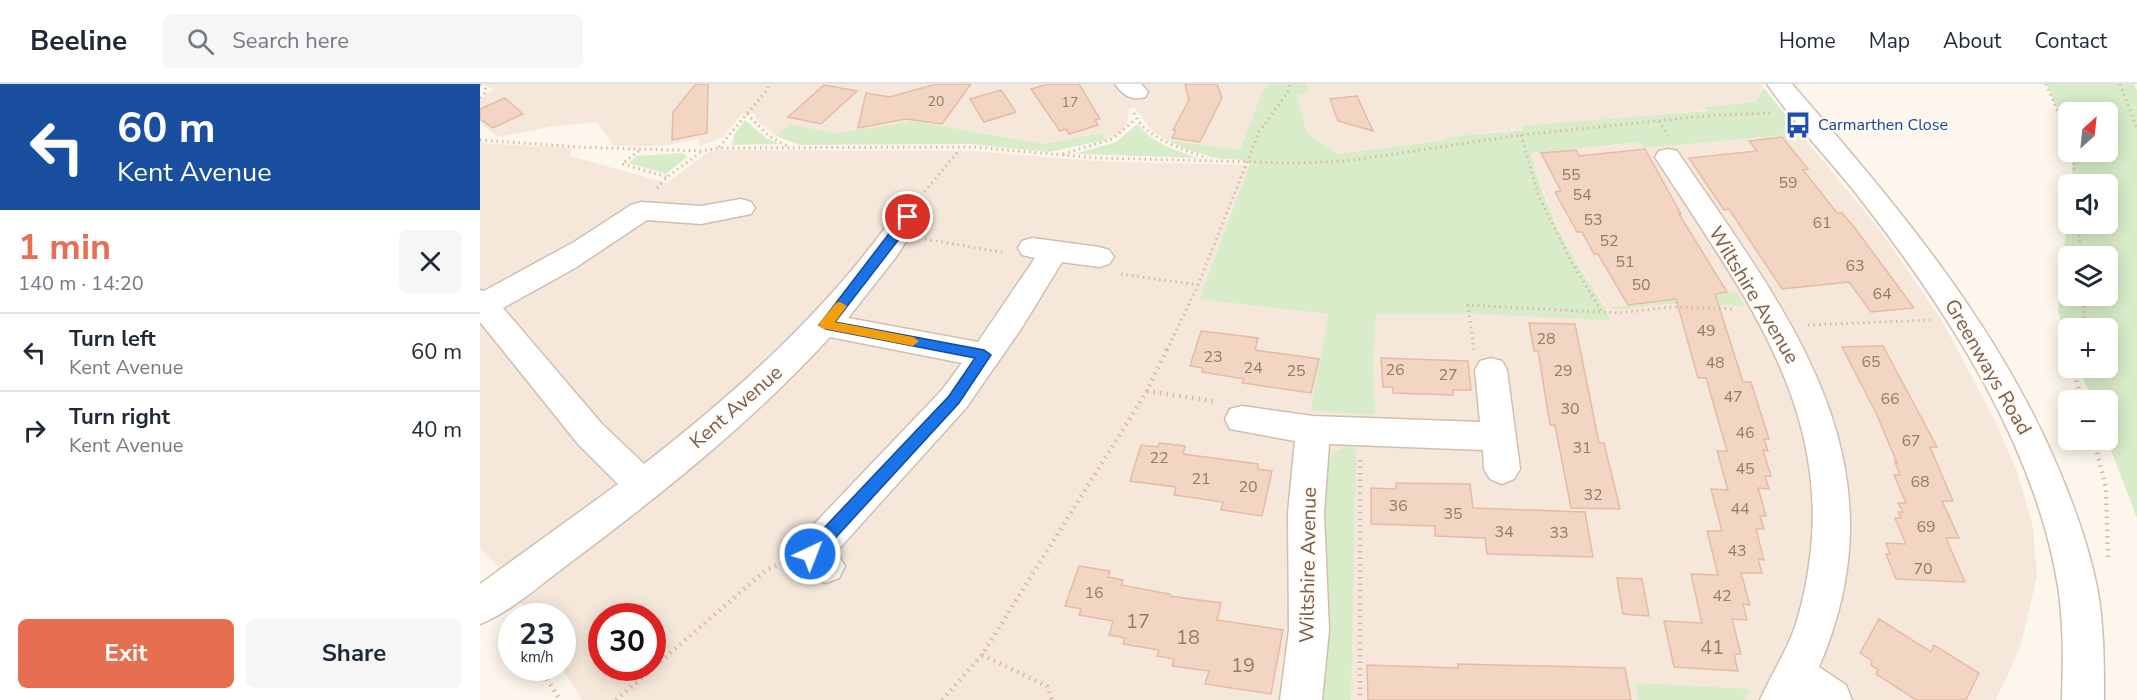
<!DOCTYPE html>
<html lang="en">
<head>
<meta charset="utf-8">
<style>
  :root { --surface:#fff; --page:#f6f6f7; --text:#1f2937; --muted:#747a83; --line:#e0e1e3; --accent:#e76f51 }
  body { margin:0; font-family:"Nunito Sans",sans-serif; background:var(--page); color:var(--text); height:100vh; display:flex; flex-direction:column; font-size:22px; white-space:nowrap }
  * { box-sizing:border-box; margin:0 }
  p { font-size:20px; color:var(--muted) }
  .icon { flex:none; width:33px; height:33px; fill:none; stroke:currentColor; stroke-width:2; stroke-linecap:round; stroke-linejoin:round }
  .map { position:relative; flex:1; overflow:hidden }
  .drawer { display:flex; flex-direction:column; background:var(--surface); width:480px }
  .drawer>* { flex:none }
  .banner { background:#1a4fa0; color:#fff; overflow:hidden }
  .needle { width:39px; rotate:27deg }
  .controls { position:absolute; left:1578px; top:18px; display:grid; gap:12px }
  .controls a { display:grid; place-items:center; width:60px; height:60px; border-radius:9px; background:var(--surface); box-shadow:0 3px 15px #0003; font-size:30px }
  .speed { position:absolute; left:18px; top:519px; display:flex; gap:12px; font-size:30px; font-weight:700; text-align:center }
  .speed>* { display:grid; place-content:center; width:78px; height:78px; border-radius:50%; background:var(--surface); box-shadow:0 3px 15px #0003; line-height:1 }
  .speed small { font-size:15px; font-weight:400 }
  .speed .limit { border:9px solid #d22; background:#fff; color:#111 }
  .pin { position:absolute; display:grid; place-items:center; width:51px; height:51px; color:#fff; margin:-26px; border:3px solid #fff; border-radius:50%; box-shadow:0 2px 6px #0007 }
  .me { position:absolute; width:66px; margin:-33px; rotate:43deg; stroke-linejoin:round; filter:drop-shadow(0 0 4px #0008) }
  .turn { display:flex; align-items:center; gap:21px; height:126px; padding:0 18px; font-size:27px }
  .turn .icon { width:78px; height:78px; stroke-width:2.5 }
  .turn b { display:block; font-size:42px; line-height:51px }
  .round { display:grid; place-items:center; flex:none; width:63px; height:63px; border-radius:9px; background:var(--page) }
  .summary { display:flex; align-items:center; justify-content:space-between; height:102px; padding:0 18px }
  h1 { font-size:36px; font-weight:700; line-height:45px; color:var(--accent) }
  .action { display:flex; gap:12px; margin-top:auto; padding:12px 18px }
  .action a { flex:1; height:69px; border-radius:9px; background:var(--accent); color:#fff; font-size:24px; font-weight:700; line-height:69px; text-align:center }
  .action a+a { background:var(--page); color:var(--text) }
  ul { padding:0; list-style:none }
  li { display:flex; align-items:center; gap:18px; height:78px; padding:0 18px; border-top:2px solid var(--line) }
  li div { flex:1 }
  li b { display:block; font-size:22px }
  li em { font-style:normal }
  header { display:flex; align-items:center; gap:36px; box-sizing:border-box; height:84px; padding:0 30px; background:var(--surface); border-bottom:2px solid var(--line) }
  header strong { font-size:28px }
  nav { display:flex; gap:33px; margin-inline-start:auto; font-size:21px }
  .search { width:420px; height:54px; background:var(--page); display:flex; align-items:center; gap:15px; box-sizing:border-box; padding:0 21px; border-radius:9px; color:var(--muted); font-size:22px }
  main { display:flex; flex:1; min-height:0 }
  .map>svg:first-child { display:block }
</style>
</head>
<body>
<header>
<strong>Beeline</strong>
<div class="search"><svg class="icon" aria-label="search" viewBox="0 0 24 24"><circle cx="10" cy="10" r="6"/><path d="M15 15l6 6"/></svg>Search here</div>
<nav><a>Home</a><a>Map</a><a>About</a><a>Contact</a></nav>
</header>
<main>
<section class="drawer">
<div class="banner">
<div class="turn"><svg class="icon" aria-label="left" viewBox="0 0 24 24"><path d="M17 20v-9H6M10 6l-5 5 5 5"/></svg><div><b>60 m</b>Kent Avenue</div></div>
</div>
<div class="summary"><div><h1>1 min</h1><p>140 m · 14:20</p></div><a class="round"><svg class="icon" aria-label="close" viewBox="0 0 24 24"><path d="M6 6l12 12M18 6L6 18"/></svg></a></div>
<ul>
<li><svg class="icon" aria-label="left" viewBox="0 0 24 24"><path d="M17 20v-9H6M10 6l-5 5 5 5"/></svg><div><b>Turn left</b><p>Kent Avenue</p></div><em>60 m</em></li>
<li><svg class="icon" aria-label="right" viewBox="0 0 24 24"><path d="M7 20v-9h11M14 6l5 5-5 5"/></svg><div><b>Turn right</b><p>Kent Avenue</p></div><em>40 m</em></li>
</ul>
<div class="action"><a>Exit</a><a>Share</a></div>
</section>
<div class="map">
<svg width="1657" height="616" viewBox="0 0 1657 616">
  <rect width="100%" height="100%" fill="#fdf6ec"/>
  <path fill="#f5e8da" fill-rule="evenodd" d="M3 0H791L760 67 687 56 672 47 654 23 649 25 647 38 641 49 626 56 621 49 562 60 435 37 356 49 309 40 296 52 280 39 273 29 262 30 243 53 220 62 219 54 184 62H134L116 38 70 43 19 53 0 39V16L13 5Z
    M826 0H1280L1284 4 1276 18 1226 23 1228 26 968 53V56L857 70 827 49 817 10 829 8Z
    M1321 50 1400 146 1463 238 1513 333 1537 387 1553 443 1557 493 1540 564 1516 616H102L82 584V532H49L18 483 0 464V59L91 64 90 72 187 99 228 68 237 66 492 67 616 77 769 81 719 214 850 229 830 327 895 331 893 274 895 230H995L1124 220 1095 176 1072 130 1050 69 1160 58 1164 64ZM122 532H172V584H122Z"/>
  <path fill="#d8ecc9" fill-rule="evenodd" d="M791 0H826L829 8 817 11 827 49 857 70 967 56V53L1043 46 1042 42 1227 27 1225 23 1276 18 1284 4 1321 50 1164 64 1159 58 1051 69C1060 106 1076 143 1095 176 1107 197 1122 214 1130 236L995 230H896L893 274 895 331 830 327 849 230 719 215 770 79C760 74 752 76 742 75 722 71 704 65 687 56L760 66 783 6Z
    M1567 0H1654L1657 7V434L1627 356 1628 316H1612L1599 284H1628V244H1588V256L1578 228 1588 125V140H1628V100H1591L1594 68H1628V28H1588V51ZM1628 172V212H1588V172Z
    M265 36 286 54 300 60 252 61 254 51Z
    M435 37 562 60 621 49 626 56 569 68 489 60 320 61 296 52 309 40 356 49Z
    M656 41H659C673 60 696 66 718 74L595 70 636 58Z
    M203 69 207 73 186 90 148 79 157 72Z
    M1257 208 1265 222 1186 220 1135 226 1129 224Z
    M873 361 876 367 871 616H842L843 381C852 369 859 364 873 361Z
    M1155 599 1271 605 1264 616H1158Z"/>
  <path fill="#f3d5c3" stroke="#e6bba3" stroke-width="1.5" d="M216 0H228L227 49 192 56 193 28Z
    M456 0H491L462 40 426 35 378 44 386 9 410 13Z
    M568 0H599L620 35 615 36 618 41 589 50 586 45 580 47 551 5Z
    M705 0H737L742 14 720 58 692 54 696 46H693L709 16Z
    M344 1 377 7 341 40 308 33Z
    M521 6 536 28 504 38 490 15Z
    M877 12 893 47 858 37 850 15Z
    M25 14 43 30 13 44 0 35V25Z
    M1302 53 1328 85 1323 86 1357 129H1362L1374 143 1434 224 1391 228 1369 198 1302 205 1249 125 1244 126 1209 74 1277 67 1269 57Z
    M1165 65 1201 130H1199L1247 208 1235 210 1263 298H1271L1289 355H1284L1288 367 1283 366 1291 392H1285L1289 405 1278 404 1286 432H1280L1284 445H1276L1284 476 1278 475 1282 489H1261L1270 521 1263 520 1267 536 1252 535 1261 570H1254L1258 587 1194 583 1184 537 1222 539 1211 490 1238 491 1227 447H1242L1231 405 1248 406 1237 367H1247L1226 294H1218L1196 215 1148 221 1118 170H1114L1102 148H1097L1075 108 1081 107 1061 69 1096 66 1099 72Z
    M1049 239 1095 240 1119 359H1124L1140 425 1091 424 1075 341H1070L1058 267H1054Z
    M721 247 778 254 775 266 839 275 831 309 762 299 764 295 722 288 723 284 710 282Z
    M1403 262 1457 363H1450L1473 417H1462L1479 454H1466L1485 498 1416 495 1406 470H1410L1406 459 1426 460 1415 434H1421L1418 428H1423L1418 419H1426L1414 391H1420L1415 378 1417 379 1397 331 1362 263Z
    M901 274 988 277 991 306H973V311L913 309V303H903Z
    M679 359 705 362 703 370 778 380V385L792 387 782 432 741 426 743 418 694 411 696 403 650 397 661 361 678 363Z
    M916 399 990 400 993 424 1105 428 1113 473 1007 470 1005 454 955 452V442L891 440V404L916 405Z
    M599 482 630 487 628 493 643 496 641 501 690 510V512L741 519 737 536 803 546 791 610 725 600 729 587 692 582 694 575 677 572 679 566 643 560 645 554 629 551 633 537 599 531 601 525 585 522Z
    M1137 494 1162 495 1169 532 1143 530Z
    M1399 535 1451 568 1454 561 1499 589 1486 616H1436L1396 590 1398 586 1391 581 1392 577 1380 569Z
    M978 580 1145 584 1151 616H888L887 581 978 584Z"/>
  <g fill="none" stroke-linecap="round" stroke-linejoin="round">
    <g stroke="#d1beb0" stroke-width="3">
      <path id="minor" d="M635 0H661L668 8 665 13C651 17 643 11 635 0Z
        M1287 0H1312C1415 119 1518 240 1579 386 1595 424 1609 463 1617 503 1624 540 1624 578 1624 616H1582C1583 578 1584 540 1578 502 1555 361 1468 228 1382 117 1351 77 1315 41 1287 0Z
        M1188 65 1197 67C1308 230 1428 376 1339 583L1366 601 1372 616H1280C1292 588 1310 563 1318 533 1371 345 1271 222 1175 73L1179 67Z
        M261 115 271 118 275 124 271 130 221 140 167 136 95 184 23 224 122 340 164 380C259 306 348 226 418 126L428 124 438 126 442 133 416 173 368 234 498 258 555 174 542 171 538 164 542 157 552 154 619 163 629 166 634 173 629 180 619 183 582 178 541 245 486 324 356 468 365 482 359 494 346 499C330 493 319 486 311 470L317 458 462 306 482 279 350 253C273 337 182 410 91 478 62 499 33 527 0 540V500L138 400 98 360 0 238V206L4 207 94 158 151 121 161 118 221 122Z
        M1011 274 1022 277 1027 286 1040 385 1034 395 1022 400 1010 395 1004 385 1003 366 849 360 844 429 849 546 842 616H800L809 546 808 429 815 357 750 345 745 335 750 325 762 322 833 332 1000 338 995 286 1000 277Z"/>
    </g>
    <path stroke="#d9b8a5" stroke-width="3" stroke-dasharray="1.5 4" stroke-linecap="butt" d="M1566 0 1588 52
      M1640 0 1657 45
      M0 1 3 0
      M0 14 5 9 6 0
      M654 29C662 53 705 66 727 74
      M267 30 289 52 309 63
      M1179 37 1188 52
      M1041 51 1059 113 1091 177 1122 228
      M0 56 98 63 221 67 239 64 493 63 617 74 820 79 866 77 1041 51 1235 31 1291 29
      M239 63 288 5V0
      M159 67 142 80 187 93
      M1593 68 1595 100
      M583 70 632 55 656 35
      M177 104 187 93 220 69
      M441 112 480 65
      M1598 140 1601 172
      M445 155 526 169
      M641 190 718 201
      M1328 241 1450 236
      M1600 244 1605 232 1603 212
      M687 266 718 201 779 48 807 9 810 0
      M994 266 988 221 1138 229 1191 223 1253 225"/>
    <path stroke="#d9b8a5" stroke-width="4.5" stroke-dasharray="1.5 5" stroke-linecap="butt" d="M1593 284 1602 316
      M667 307 737 318
      M1614 356 1626 404 1628 475
      M880 376V616
      M502 571 567 602 572 616
      M60 584 80 616
      M136 616 286 486 301 480
      M462 616 502 571 667 307 687 265"/>
    <use href="#minor" fill="#fff" fill-rule="evenodd"/>
  </g>
  <path fill="#1a73e8" stroke="#114b97" stroke-width="1.5" d="M428 129 434 133 419 155 355 238 504 266 511 271 479 319 336 475 330 477 324 475 322 470 324 465 469 312 495 274 346 245 339 241 424 130Z"/>
  <path fill="#f59e0b" d="M360 218 367 222 355 238 433 253 439 257 433 262 341 244 339 241 341 237 356 219Z"/>
  <defs>
    <g id="bus-bare" transform="scale(2.07)"><path d="M-5-6H5V4H4V6H2V4H-2V6H-4V4H-5ZM-3.5-4V0h7V-4ZM-3.5 1.2v1.5H-2V1.2ZM2 1.2v1.5H3.5V1.2Z" fill="#1a4fb4" stroke="#fffaf3" stroke-width="2.5" paint-order="stroke"/></g>
  </defs>
  <g fill-rule="evenodd">
    <use href="#bus-bare" x="1318" y="41"/>
  </g>
  <g text-anchor="middle" dominant-baseline="central" stroke-width="4.5" stroke-linejoin="round" paint-order="stroke">
    <g font-size="14" fill="#987a6a">
      <text x="456" y="17">20</text>
      <text x="590" y="18">17</text>
    </g>
    <g font-size="16" fill="#164399" stroke="#fffaf3" text-anchor="start">
      <text x="1338" y="41">Carmarthen Close</text>
    </g>
    <g font-size="16" fill="#987a6a">
      <text x="1091" y="91">55</text>
      <text x="1308" y="99">59</text>
      <text x="1102" y="111">54</text>
      <text x="1113" y="136">53</text>
      <text x="1342" y="139">61</text>
      <text x="1129" y="157">52</text>
      <text x="1145" y="178">51</text>
      <text x="1375" y="182">63</text>
      <text x="1161" y="201">50</text>
      <text x="1402" y="210">64</text>
      <text x="1226" y="247">49</text>
      <text x="1066" y="255">28</text>
      <text x="733" y="273">23</text>
      <text x="1391" y="278">65</text>
      <text x="1235" y="279">48</text>
      <text x="773" y="284">24</text>
      <text x="915" y="286">26</text>
      <text x="816" y="287">25</text>
      <text x="1083" y="287">29</text>
      <text x="968" y="291">27</text>
      <text x="1253" y="313">47</text>
      <text x="1410" y="315">66</text>
      <text x="1090" y="325">30</text>
      <text x="1265" y="349">46</text>
      <text x="1431" y="357">67</text>
      <text x="1102" y="364">31</text>
      <text x="679" y="374">22</text>
      <text x="1265" y="385">45</text>
      <text x="721" y="395">21</text>
      <text x="1440" y="398">68</text>
      <text x="768" y="403">20</text>
      <text x="1113" y="411">32</text>
      <text x="918" y="422">36</text>
      <text x="1260" y="425">44</text>
      <text x="973" y="430">35</text>
      <text x="1446" y="443">69</text>
      <text x="1024" y="448">34</text>
      <text x="1079" y="449">33</text>
      <text x="1257" y="467">43</text>
      <text x="1443" y="485">70</text>
      <text x="614" y="509">16</text>
      <text x="1242" y="512">42</text>
    </g>
    <g font-size="20" fill="#7a5c4d" stroke="#fffaf3">
      <text transform="translate(1274 211) rotate(59)">Wiltshire Avenue</text>
      <text transform="translate(1508 283) rotate(60)">Greenways Road</text>
      <text transform="translate(256 323) rotate(-41)">Kent Avenue</text>
      <text transform="translate(828 481) rotate(-89)">Wiltshire Avenue</text>
    </g>
    <g font-size="20" fill="#987a6a">
      <text x="658" y="537">17</text>
      <text x="708" y="553">18</text>
      <text x="1232" y="563">41</text>
      <text x="763" y="581">19</text>
    </g>
  </g>
</svg>
<div class="controls">
<a><svg class="needle" viewBox="-14 -14 28 28"><path d="M0-13l5 13h-10z" fill="#e53935"/><path d="M0 13l5-13h-10z" fill="#747a83"/></svg></a>
<a><svg class="icon" aria-label="sound" viewBox="0 0 24 24"><path d="M4 9h4l5-4v14l-5-4H4zM17 9q2 3 0 6"/></svg></a>
<a><svg class="icon" aria-label="layers" viewBox="0 0 24 24"><path d="M12 4l9 5-9 5-9-5zM3 14l9 5 9-5"/></svg></a>
<a>+</a>
<a>−</a>
</div>
<div class="speed"><div>23<small>km/h</small></div><div class="limit">30</div></div>
<div class="pin" style="left:428px;top:133px;background:#d93025"><svg class="icon" aria-label="arrive" viewBox="0 0 24 24"><path d="M6 21V4h12l-3 4 3 4H6"/></svg></div>
<svg class="me" style="left:330px;top:470px" viewBox="-20 -20 40 40"><circle r="17" fill="#1a73e8" stroke="#fff" stroke-width="3"/><path d="M0-11L8 9 0 5-8 9z" fill="#fff"/></svg>
</div>
</main>
</body>
</html>
